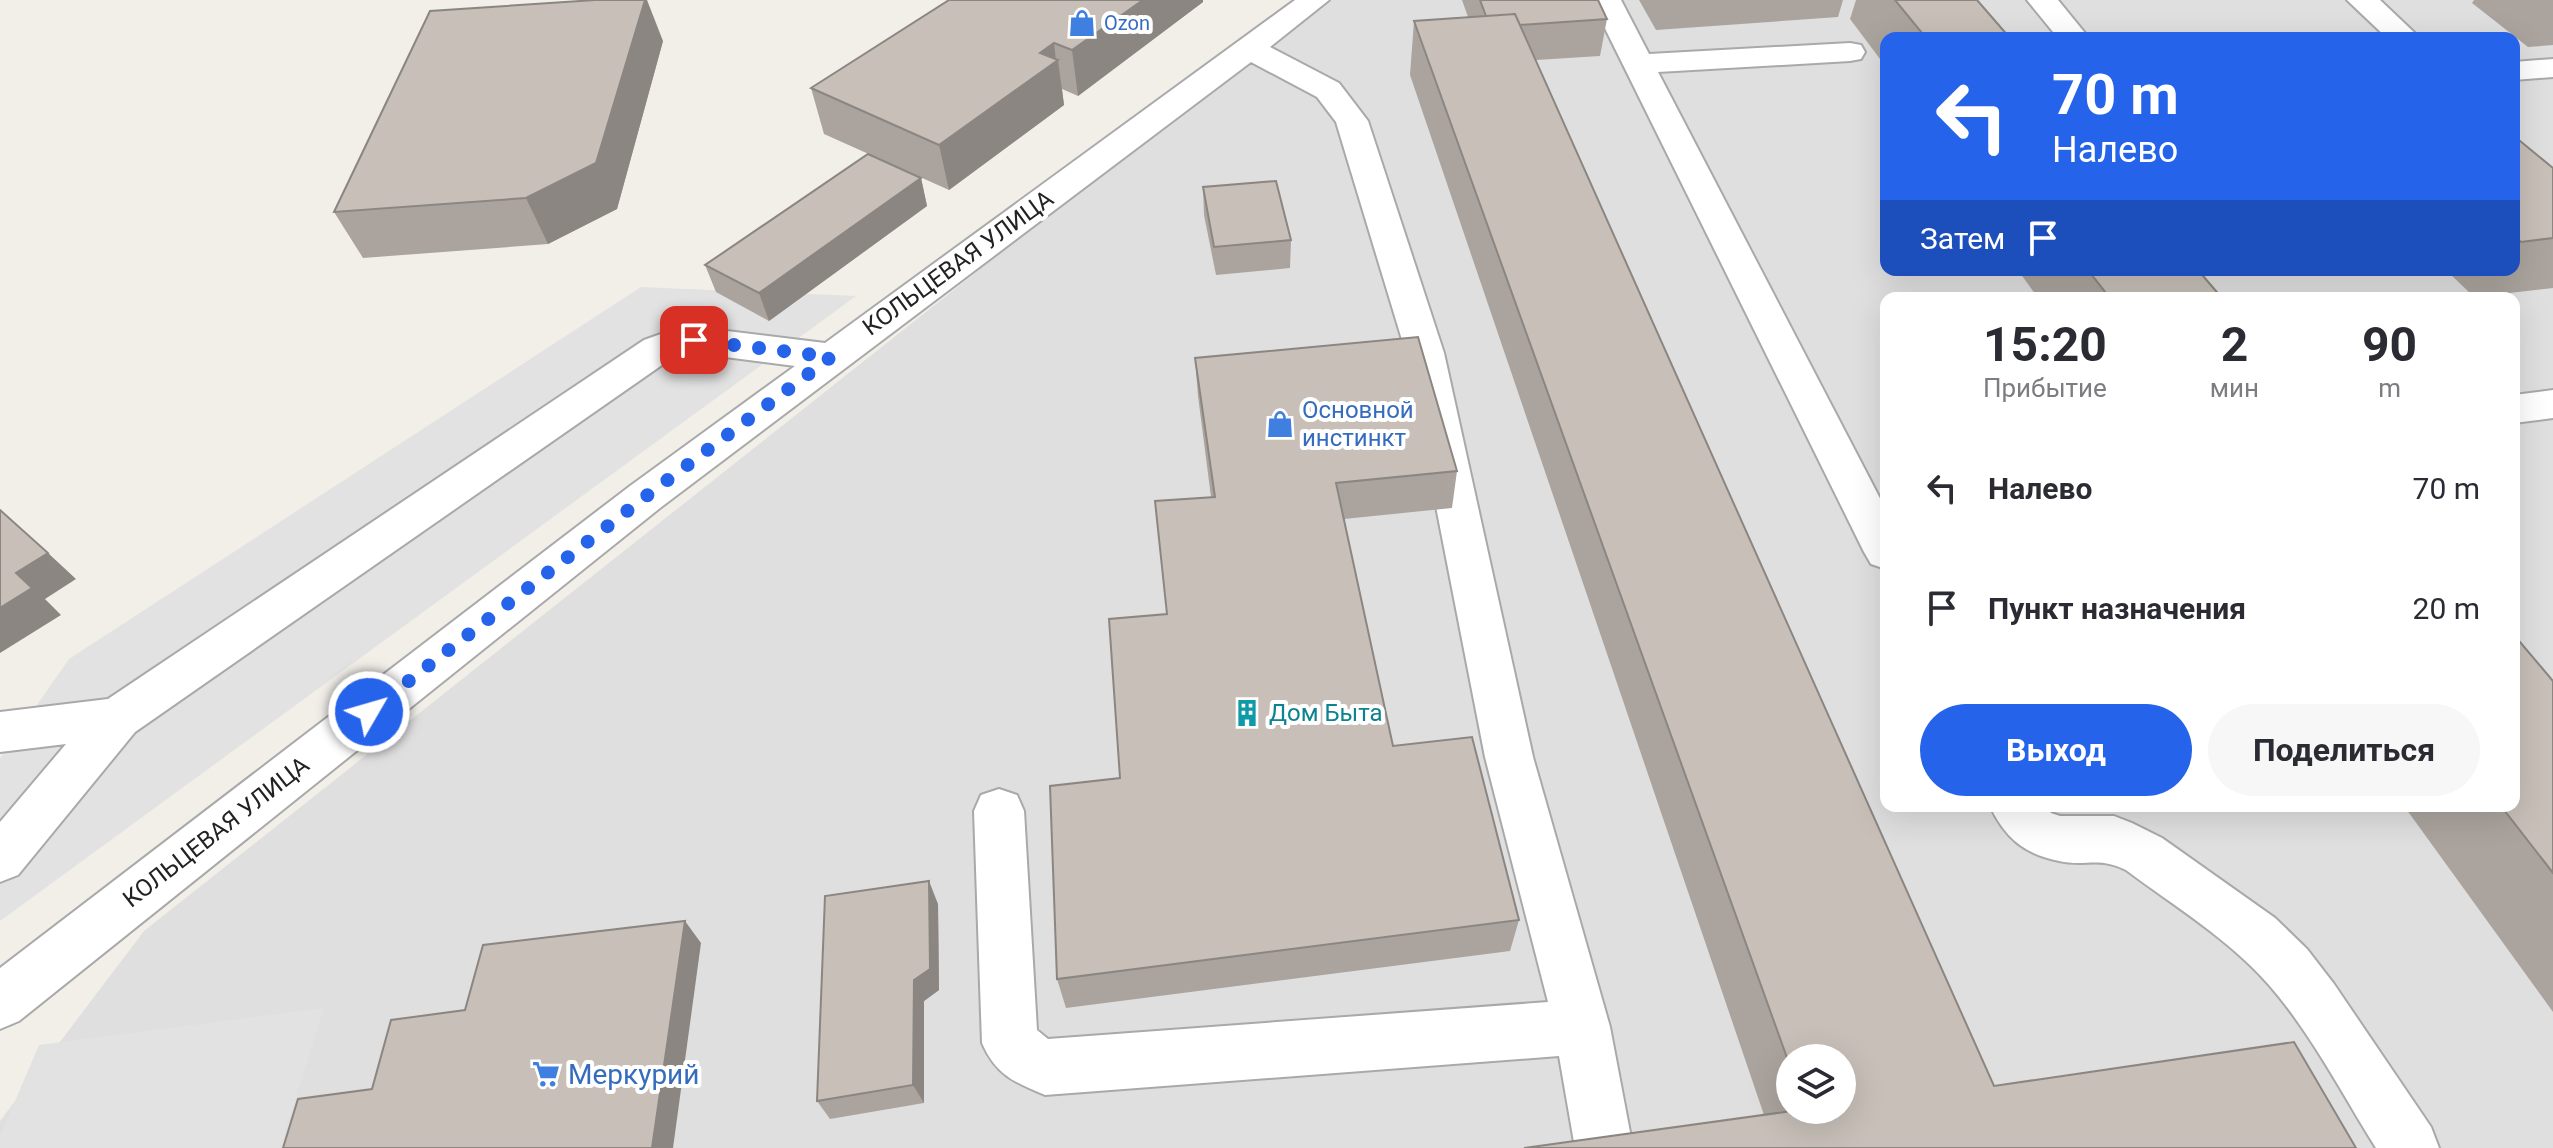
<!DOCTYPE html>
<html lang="ru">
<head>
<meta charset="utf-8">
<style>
  :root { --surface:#fff; --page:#f7f7f7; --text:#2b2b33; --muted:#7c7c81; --accent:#2563eb }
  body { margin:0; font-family:Roboto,sans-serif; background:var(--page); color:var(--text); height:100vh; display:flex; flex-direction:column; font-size:30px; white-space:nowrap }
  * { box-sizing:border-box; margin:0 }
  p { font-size:26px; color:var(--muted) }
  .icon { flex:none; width:44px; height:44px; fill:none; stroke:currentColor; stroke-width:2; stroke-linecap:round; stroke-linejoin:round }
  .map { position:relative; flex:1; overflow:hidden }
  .panel { position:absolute; left:1880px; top:292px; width:640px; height:520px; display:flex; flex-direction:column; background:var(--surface); border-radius:16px; box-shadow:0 8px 32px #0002 }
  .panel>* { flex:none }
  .banner { position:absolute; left:1880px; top:32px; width:640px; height:244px; border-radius:16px; box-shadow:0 8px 32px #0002; background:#2563eb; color:#fff; overflow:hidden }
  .tools { position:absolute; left:1776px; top:1044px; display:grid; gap:16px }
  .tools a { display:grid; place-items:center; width:80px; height:80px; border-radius:50%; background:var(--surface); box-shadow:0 8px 32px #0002; font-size:40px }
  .pin { position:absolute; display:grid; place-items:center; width:68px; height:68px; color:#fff; margin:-34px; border-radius:16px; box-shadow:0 4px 12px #0006 }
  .me { position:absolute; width:88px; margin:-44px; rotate:52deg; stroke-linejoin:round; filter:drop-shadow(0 0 6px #0008) }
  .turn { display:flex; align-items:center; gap:28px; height:168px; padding:0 40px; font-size:36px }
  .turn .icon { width:104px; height:104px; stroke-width:2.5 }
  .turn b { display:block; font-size:56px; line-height:68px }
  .then { display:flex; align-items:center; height:76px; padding:0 40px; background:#0003; gap:16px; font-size:30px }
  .eta { display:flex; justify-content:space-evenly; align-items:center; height:136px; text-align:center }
  .eta b { font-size:48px; font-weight:700; line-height:56px }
  .action { display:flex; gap:16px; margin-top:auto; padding:16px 40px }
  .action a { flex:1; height:92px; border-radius:48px; background:var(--accent); color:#fff; font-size:32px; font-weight:700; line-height:92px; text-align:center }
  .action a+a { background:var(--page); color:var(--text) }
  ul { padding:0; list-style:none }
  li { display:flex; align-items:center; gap:24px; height:120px; padding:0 40px }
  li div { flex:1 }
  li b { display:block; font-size:30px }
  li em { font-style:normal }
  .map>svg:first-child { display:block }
</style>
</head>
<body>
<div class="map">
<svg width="2553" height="1148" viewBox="0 0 2553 1148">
  <rect width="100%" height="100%" fill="#f2efe9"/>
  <path fill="#e0dfdf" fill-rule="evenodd" d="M1320 0H2553V1148H0V1121L144 931ZM1886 38H2514V270H1886ZM1886 298H2514V806H1886ZM1790 1058H1842V1110H1790Z"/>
  <path fill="#e2e2e2" d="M641 287 856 296 0 921V758L69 659Z
    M324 1008 280 1148H0V1136L39 1045Z"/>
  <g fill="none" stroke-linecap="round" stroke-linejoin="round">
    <g stroke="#a9a9a9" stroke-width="4">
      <path id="minor" d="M1295 0H1329L1270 47 1339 83 1368 121 1444 353 1533 757 1610 1027 1633 1148H1575L1559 1056 1045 1095C1014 1082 996 1075 982 1043L974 811 981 795 999 789 1017 795 1024 811 1037 1030 1048 1039 1548 1002 1485 757 1406 353 1336 122 1317 97 1251 62 660 508 19 1021 0 1029V968L630 486 795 366 694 353 672 358 135 732 18 875 0 882V822L66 744 0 752V712L108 699 644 340 675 329 694 327 825 343Z
        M1591 0H1621L1649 54 1850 43 1861 45 1865 52 1861 59 1850 61 1658 72 1886 510V569L1871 564 1864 552Z
        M2027 0H2058L2089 38H2058Z
        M2347 0H2380L2420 38H2387Z
        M2553 59V77L2514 80V62Z
        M2553 390V418L2514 423V395Z
        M1990 806H2045L2051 813 2060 816H2114L2132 823 2162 838 2275 918 2307 949 2334 984 2431 1127 2439 1148H2376C2342 1094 2311 1033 2269 985 2229 939 2174 906 2126 870 2098 856 2086 867 2059 861 2024 854 2005 838 1990 806Z"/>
    </g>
    <use href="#minor" fill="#fff" fill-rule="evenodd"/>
  </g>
  <path fill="#aba49e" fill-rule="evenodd" d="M949 0H1203V2L1078 96 1062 89 1064 105 949 190 824 134 811 88Z
    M1462 0H1598L1607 19 1600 56 1536 60 1994 1086 2294 1042 2356 1148H1524L1764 1115 1410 75 1414 21 1468 17ZM1790 1058H1842V1110H1790Z
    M1639 0H1843L1838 17 1656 30Z
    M1856 0H1895L2010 38H1886V67L1850 19Z
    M2474 0H2553V45L2528 47 2472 3Z
    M663 41 617 209 548 244 363 258 334 212Z
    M2514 136 2553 168V288L2474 297 2446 270H2514Z
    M921 178 927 206 769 321 716 292 705 265Z
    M1203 187 1291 240 1290 268 1216 275 1204 215Z
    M2018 270H2198L2222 298H2038Z
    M1195 358 1457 471 1452 508 1344 519 1393 746 1519 920 1510 951 1066 1008 1057 979 1120 778 1211 497 1198 396Z
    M2553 681V1012L2404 806H2514Z
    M938 904 939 990 924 1001V1103L830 1119 817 1101Z"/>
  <path fill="#8b8681" d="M645 0H647L663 41 617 209 548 244 526 198Z
    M1143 0H1203V2L1078 96 1072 50Z
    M1054 43 1056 61 1058 60 1064 105 949 190 939 145 1040 53Z
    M921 178 927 206 769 321 759 293Z
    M48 553 76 579 45 599 61 615 0 653V608L16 573Z
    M929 881 938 904 939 990 924 1001V1103L913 1085 914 980Z
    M685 921 701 943 673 1148H652Z"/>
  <path fill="#c7bfb8" stroke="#8b8681" stroke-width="2" d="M595 0H645L596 163 526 198 334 212 430 11Z
    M949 0H1143L1072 50 1054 43 1040 53 1058 60 939 145 811 88Z
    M1480 0H1598L1607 19 1520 25 1515 14 1486 16Z
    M1895 0H1977L2010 38H1926Z
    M1515 14 1994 1086 2294 1042 2356 1148H1524L1799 1110H1842V1058H1790V1066L1414 21Z
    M2514 136 2553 168V238L2521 242 2514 235Z
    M868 154 921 178 759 293 705 265Z
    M1276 181 1291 240 1214 247 1203 187Z
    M2088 270H2198L2222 298H2110Z
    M1418 337 1457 471 1336 483 1393 746 1472 737 1519 920 1057 979 1050 786 1120 778 1109 619 1167 614 1155 501 1215 497 1195 358Z
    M0 510 48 553 16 573 32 588 0 608Z
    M2514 635 2553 681V873L2501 806H2514Z
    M929 881 930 969 914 980 913 1085 817 1101 825 896Z
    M685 921 652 1148H283L298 1099 372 1089 391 1020 465 1010 483 945Z"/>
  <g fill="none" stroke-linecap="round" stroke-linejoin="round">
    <path stroke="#2563eb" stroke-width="14" stroke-dasharray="0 25.2" d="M369 712 645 497 831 357 694 340"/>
  </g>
  <defs>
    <g id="shop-bare" transform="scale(2.16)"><path d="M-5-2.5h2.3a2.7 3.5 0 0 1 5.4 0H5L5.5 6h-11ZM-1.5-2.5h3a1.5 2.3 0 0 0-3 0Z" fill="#3f7fe0" stroke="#fff" stroke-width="2.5" paint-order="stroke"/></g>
    <g id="building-bare" transform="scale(2.16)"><path d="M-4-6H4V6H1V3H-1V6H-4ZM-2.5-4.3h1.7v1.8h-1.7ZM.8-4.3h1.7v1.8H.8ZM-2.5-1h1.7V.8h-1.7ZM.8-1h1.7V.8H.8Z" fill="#0f9aa8" stroke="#fff" stroke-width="2.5" paint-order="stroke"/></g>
    <g id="supermarket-bare" transform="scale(2.16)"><path d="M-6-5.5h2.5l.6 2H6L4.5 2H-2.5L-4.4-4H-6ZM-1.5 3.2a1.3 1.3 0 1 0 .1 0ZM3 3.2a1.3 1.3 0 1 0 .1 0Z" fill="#3f7fe0" stroke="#fff" stroke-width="2.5" paint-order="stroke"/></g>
  </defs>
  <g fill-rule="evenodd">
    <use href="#shop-bare" x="1082" y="23"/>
    <use href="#shop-bare" x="1280" y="424"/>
    <use href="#building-bare" x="1247" y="713"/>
    <use href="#supermarket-bare" x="546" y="1074"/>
  </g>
  <g text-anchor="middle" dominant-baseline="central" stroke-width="8" stroke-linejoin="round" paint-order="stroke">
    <g font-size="20" fill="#366cbe" stroke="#fff" text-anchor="start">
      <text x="1104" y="23">Ozon</text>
    </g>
    <g font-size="24" fill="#222" stroke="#fff">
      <text transform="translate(958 263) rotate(-36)">КОЛЬЦЕВАЯ УЛИЦА</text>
      <text transform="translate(216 832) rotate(-38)">КОЛЬЦЕВАЯ УЛИЦА</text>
    </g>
    <g font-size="24" fill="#366cbe" stroke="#fff" text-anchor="start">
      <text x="1302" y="410">Основной<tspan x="1302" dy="28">инстинкт</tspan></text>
    </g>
    <g font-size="24" fill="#0d838f" stroke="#fff" text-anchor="start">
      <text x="1269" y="713">Дом Быта</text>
    </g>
    <g font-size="28" fill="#366cbe" stroke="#fff" text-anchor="start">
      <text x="568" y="1074">Меркурий</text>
    </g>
  </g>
</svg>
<div class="tools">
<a><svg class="icon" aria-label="layers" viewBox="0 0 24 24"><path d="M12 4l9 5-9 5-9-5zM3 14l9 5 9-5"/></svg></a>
</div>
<div class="pin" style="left:694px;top:340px;background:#d93025"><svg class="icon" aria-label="arrive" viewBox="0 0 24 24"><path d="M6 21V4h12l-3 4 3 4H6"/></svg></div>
<svg class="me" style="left:369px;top:712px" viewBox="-20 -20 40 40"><circle r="17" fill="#2563eb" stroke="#fff" stroke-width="3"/><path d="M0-11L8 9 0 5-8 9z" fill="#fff"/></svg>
<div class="banner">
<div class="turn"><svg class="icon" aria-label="left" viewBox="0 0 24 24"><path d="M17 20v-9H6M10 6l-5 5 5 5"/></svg><div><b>70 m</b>Налево</div></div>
<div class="then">Затем<svg class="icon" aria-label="arrive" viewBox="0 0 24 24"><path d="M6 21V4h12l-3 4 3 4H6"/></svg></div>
</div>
<section class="panel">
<div class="eta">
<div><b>15:20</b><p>Прибытие</p></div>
<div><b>2</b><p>мин</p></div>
<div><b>90</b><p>m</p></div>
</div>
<ul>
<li><svg class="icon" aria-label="left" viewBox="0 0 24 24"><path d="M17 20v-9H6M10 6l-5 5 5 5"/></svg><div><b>Налево</b></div><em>70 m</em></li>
<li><svg class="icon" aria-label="arrive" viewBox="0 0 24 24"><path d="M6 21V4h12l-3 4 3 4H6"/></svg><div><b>Пункт назначения</b></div><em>20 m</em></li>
</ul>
<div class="action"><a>Выход</a><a>Поделиться</a></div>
</section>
</div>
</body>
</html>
